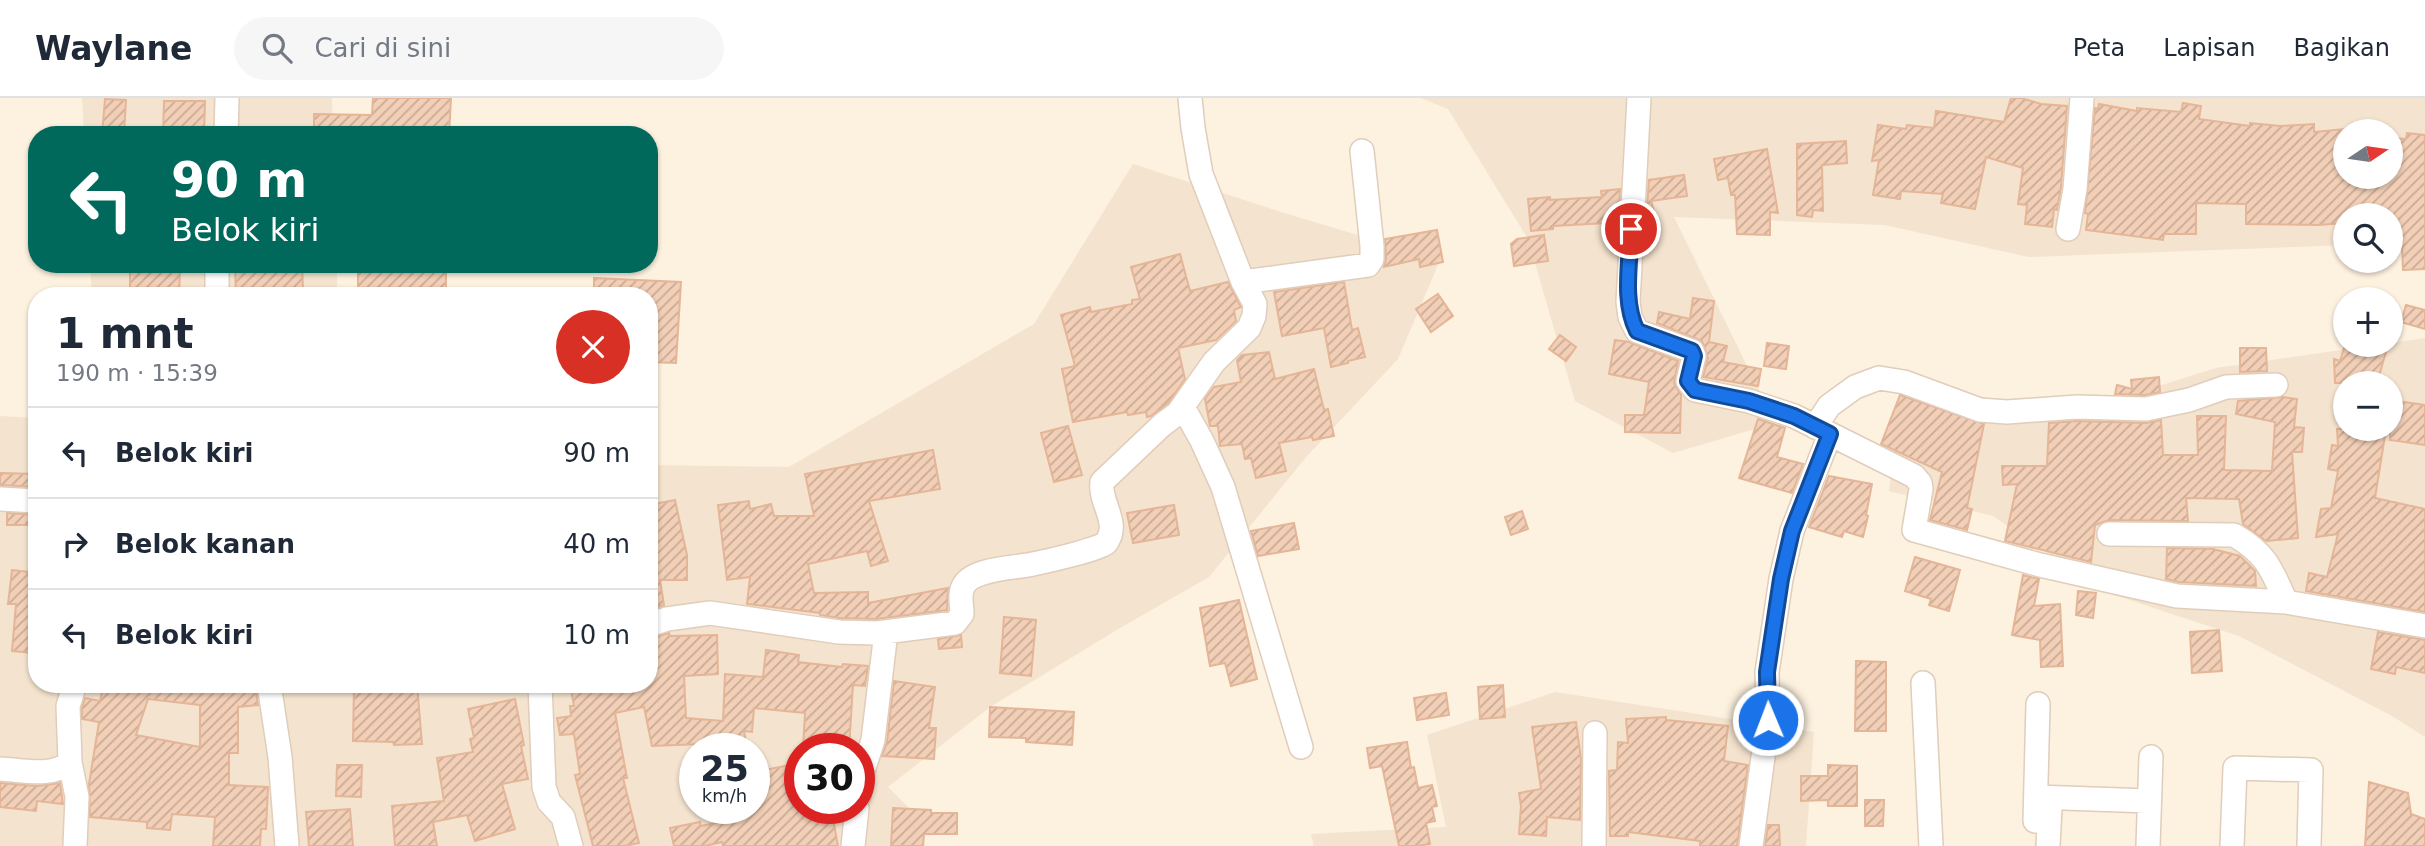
<!DOCTYPE html>
<html lang="id">
<head>
<meta charset="utf-8">
<style>
  :root { --surface:#fff; --page:#f6f6f7; --text:#1f2937; --muted:#747a83; --line:#e0e1e3 }
  body { margin:0; font-family:"DejaVu Sans",sans-serif; background:var(--page); color:var(--text); height:100vh; display:flex; flex-direction:column; font-size:26px; white-space:nowrap }
  * { box-sizing:border-box; margin:0 }
  p { font-size:23px; color:var(--muted) }
  .icon { flex:none; width:38px; height:38px; fill:none; stroke:currentColor; stroke-width:2; stroke-linecap:round; stroke-linejoin:round }
  .map { position:relative; flex:1; overflow:hidden }
  .sheet { position:absolute; left:28px; top:189px; width:630px; height:406px; display:flex; flex-direction:column; background:var(--surface); border-radius:28px; box-shadow:0 2px 5px #0004 }
  .sheet>* { flex:none }
  .top-card { position:absolute; left:28px; top:28px; width:630px; height:147px; border-radius:28px; box-shadow:0 2px 5px #0004; background:#00695c; color:#fff; overflow:hidden }
  .needle { width:46px; rotate:77deg }
  .fabs { position:absolute; left:2333px; top:21px; display:grid; gap:14px }
  .fabs a { display:grid; place-items:center; width:70px; height:70px; border-radius:50%; background:var(--surface); box-shadow:0 2px 5px #0004; font-size:35px }
  .speed { position:absolute; left:679px; top:635px; display:flex; gap:14px; font-size:35px; font-weight:700; text-align:center }
  .speed>* { display:grid; place-content:center; width:91px; height:91px; border-radius:50%; background:var(--surface); box-shadow:0 2px 5px #0004; line-height:1 }
  .speed small { font-size:18px; font-weight:400 }
  .speed .limit { border:10px solid #d22; background:#fff; color:#111 }
  .pin { position:absolute; display:grid; place-items:center; width:60px; height:60px; color:#fff; margin:-30px; border:4px solid #fff; border-radius:50%; box-shadow:0 2px 7px #0007 }
  .me { position:absolute; width:77px; margin:-38px; rotate:359deg; stroke-linejoin:round; filter:drop-shadow(0 0 5px #0008) }
  .turn { display:flex; align-items:center; gap:24px; height:147px; padding:0 28px; font-size:32px }
  .turn .icon { width:91px; height:91px; stroke-width:2.5 }
  .turn b { display:block; font-size:49px; line-height:60px }
  .round { display:grid; place-items:center; flex:none; width:74px; height:74px; border-radius:37px; background:var(--page) }
  .overview { display:flex; align-items:center; justify-content:space-between; height:119px; padding:0 28px }
  h1 { font-size:42px; font-weight:700; line-height:52px }
  ul { padding:0; list-style:none }
  li { display:flex; align-items:center; gap:21px; height:91px; padding:0 28px; border-top:2px solid var(--line) }
  li div { flex:1 }
  li b { display:block; font-size:26px }
  li em { font-style:normal }
  header { display:flex; align-items:center; gap:42px; box-sizing:border-box; height:98px; padding:0 35px; background:var(--surface); border-bottom:2px solid var(--line) }
  header strong { font-size:33px }
  nav { display:flex; gap:38px; margin-inline-start:auto; font-size:24px }
  .search { width:490px; height:63px; background:var(--page); display:flex; align-items:center; gap:18px; box-sizing:border-box; padding:0 24px; border-radius:38px; color:var(--muted); font-size:26px }
  .map>svg:first-child { display:block }
</style>
</head>
<body>
<header>
<strong>Waylane</strong>
<div class="search"><svg class="icon" aria-label="search" viewBox="0 0 24 24"><circle cx="10" cy="10" r="6"/><path d="M15 15l6 6"/></svg>Cari di sini</div>
<nav><a>Peta</a><a>Lapisan</a><a>Bagikan</a></nav>
</header>
<div class="map">
<svg width="2425" height="748" viewBox="0 0 2425 748">
  <defs>
    <pattern id="building-hatch" width="6" height="6" patternUnits="userSpaceOnUse" patternTransform="scale(1.75)"><rect width="6" height="6" fill="#f2cfb6"/><path d="M-1 1l2-2M0 6l6-6M5 7l2-2" fill="none" stroke="#c8ab96"/></pattern>
  </defs>
  <rect width="100%" height="100%" fill="#fdf1df"/>
  <path fill="#f4e3ce" fill-rule="evenodd" d="M82 0H332L333 37H84Z
    M1421 0H2425V173L2423 152 2391 150 2390 117H2345V147L2029 159 1885 127 1674 119 1775 325 1673 355 1575 303 1528 141 1448 11ZM2345 33H2390V79H2345Z
    M1133 66 1281 114 1440 162 1398 261 1306 359 1209 479 1120 530 990 609 888 689 926 727 922 748H0V318L37 320V586H649V367L789 369 1034 226ZM695 651H754V710H695ZM800 651H859V710H800Z
    M90 166H337V198H92Z
    M2425 240V639L2392 618 2239 538 2102 493 1993 418 1889 393 1896 325 2089 310 2216 270 2376 247H2390L2391 245ZM2345 285H2390V331H2345Z
    M1555 594 1814 634 1806 748H1314L1311 736 1446 729 1427 637Z"/>
  <path fill="url(#building-hatch)" stroke="#e5b597" stroke-width="2" fill-rule="evenodd" d="M373 0H451L449 37H314V16L372 17Z
    M2011 0H2021L2041 6 2067 8 2061 89 2057 112 2054 111 2052 129 2025 126 2027 107 2018 106 2023 70 1986 59 1975 111 1941 105 1943 96 1901 93 1900 101 1873 97 1879 62 1872 63 1878 27 1906 31 1907 27 1934 30 1936 13 2004 24Z
    M105 1 126 2 124 37H102Z
    M164 3H205L204 37H163Z
    M2183 5 2201 8 2199 21 2250 28V25L2280 28 2314 26V34L2345 31V79H2390V40L2406 41 2407 35 2425 37V171L2403 172 2402 149H2390V117H2345V125L2318 127 2246 126V106L2196 105V136H2164L2163 142 2086 132 2088 116 2085 115 2095 10 2098 11 2099 6 2137 13V10L2181 14Z
    M1846 43 1847 65 1822 67 1823 113 1813 112 1812 119 1797 117V46Z
    M1767 51 1778 115 1770 114V137L1737 136 1735 97H1731L1728 80 1718 82 1714 61Z
    M1684 77 1687 98 1651 103 1656 122 1646 124 1649 82Z
    M1620 91 1618 136 1608 137 1607 125 1553 128V131L1531 133 1528 101 1550 99V102L1602 99 1601 93Z
    M1437 132 1443 164 1420 169 1419 161 1384 169 1386 161 1385 141Z
    M1544 137 1548 163 1514 168 1511 146 1517 141Z
    M1180 156 1190 193 1228 184 1241 209 1234 212 1236 223 1216 242 1178 250 1185 281 1168 305 1151 318 1147 319 1146 314 1128 317 1127 314 1073 324 1062 271 1075 268 1061 217 1090 209 1091 214 1132 206V202L1140 201 1131 169Z
    M151 166H177V170H180L179 198H130V170H151Z
    M235 166H302L303 192 272 193V198H236Z
    M358 166 446 168V198H358Z
    M594 180 681 184 676 265 649 264V198H594Z
    M1344 184 1352 232 1358 230 1365 259 1348 263V265L1331 269 1324 230 1282 238 1274 194Z
    M1438 196 1453 218 1431 234 1416 211Z
    M1693 200 1714 203 1709 244 1727 248 1723 264 1761 271 1758 288 1703 279 1708 260 1702 243 1657 225 1659 214 1690 221Z
    M2406 207 2425 212V231L2401 224Z
    M1560 237 1576 249 1566 263 1549 251Z
    M1615 242 1629 244 1678 263 1674 285 1681 297 1680 335 1625 334V317H1644L1649 284 1609 276Z
    M1767 245 1789 248 1786 271 1764 268Z
    M2345 247H2388L2377 285H2335L2334 261 2340 263Z
    M2240 250H2266L2267 273 2240 274Z
    M1269 254 1275 281 1314 271 1324 312 1328 311 1334 338 1313 342 1312 339 1279 345 1286 373 1256 380 1251 360 1245 361 1242 346 1220 348 1218 328H1210L1205 301 1214 289 1241 284 1237 262 1242 257Z
    M2159 279 2160 294 2145 297 2115 296 2117 287 2132 291 2131 282Z
    M1900 297 1984 326 1967 410 1972 411 1967 432 1930 422 1942 374 1881 346Z
    M2283 299 2297 301 2294 329 2304 330 2302 354H2292L2298 440 2266 443 2243 426 2239 401 2186 400 2188 423 2109 422 2095 427 2091 464 2005 443 2017 386 2003 387 2002 368H2047L2049 325 2077 323 2146 325 2161 322 2163 357H2198L2197 318H2226L2224 372 2272 373 2275 324 2236 316 2238 303Z
    M2390 302 2425 307V347L2390 342Z
    M1758 321 1785 330 1777 359 1803 366 1792 395 1739 380Z
    M1068 328 1082 377 1054 384 1041 335Z
    M2337 331H2386L2375 400 2425 411V514L2306 493 2309 475 2327 479 2338 436 2316 439 2321 411 2331 410 2338 373 2328 371 2332 347 2338 348Z
    M933 352 940 391 869 403 888 463 871 468 867 453 808 466 814 495 868 494V505L948 490 947 512 876 521 840 520 820 517V515L747 506 750 479 727 482 718 407 749 403 750 411 771 406 774 418H814L805 376Z
    M0 375 37 376V389L0 387Z
    M1829 378 1872 386 1866 417 1868 418 1863 439 1844 433 1842 439 1809 429Z
    M675 402 687 457V482H660L664 507 649 512V407Z
    M1174 407 1179 437 1133 445 1127 415Z
    M1522 413 1528 431 1511 437 1505 419Z
    M7 415 37 417V427H7Z
    M1294 425 1299 451 1258 458 1251 433Z
    M2167 450 2213 451 2240 458 2255 473 2256 488 2179 484 2166 481Z
    M1915 459 1960 472 1949 513 1929 507 1931 501 1905 493Z
    M12 472 37 475 34 555 12 553 16 506H8Z
    M2023 477 2039 481 2034 508 2060 506 2063 568 2041 569 2040 542 2012 537Z
    M2078 493 2096 495 2093 520 2076 517Z
    M1239 502 1257 581 1231 588 1225 565 1210 568 1200 510Z
    M1004 519 1036 522 1031 578 1000 575Z
    M2219 532 2222 573 2192 575 2190 534Z
    M2378 534 2425 542V575L2396 569 2395 576 2371 571Z
    M669 535 670 538 717 537 718 576 684 578 686 620 723 623 725 576 763 579 766 552 799 557 798 564 842 569 843 566 868 568 865 588 853 587 849 651 803 650 805 615 754 610 752 634 744 633 747 651H701V646L652 648 644 609 615 615 627 680H623L639 745 624 748H593L575 677 580 676 574 636 560 637 557 620 571 618 570 608H574L570 586H649V541Z
    M961 537 962 549 939 551 938 541Z
    M1856 563 1886 564V633H1855Z
    M894 583 935 589 929 630H936L934 661 882 658 887 644Z
    M117 586H255L258 607 238 609V655H229V687L268 689 266 731H261L260 748H213L215 719 172 716 170 732 147 730V724L90 719 89 686 99 624 82 621V610L85 600 100 603 103 589 117 592ZM148 601 200 607V649L136 637Z
    M354 586H417L422 646 394 647 393 644 353 643Z
    M1503 587 1505 619 1480 621 1478 589Z
    M1446 595 1449 617 1417 622 1414 600Z
    M515 601 524 647 521 648 528 681 502 686 515 731 475 743 467 717 433 724 437 748H395L392 708 444 703 437 660 473 654 470 641 474 640 468 611Z
    M990 609 1074 614 1072 647 1026 644V640L989 639Z
    M1666 619V622L1728 628 1724 663 1748 667 1737 748H1700V743L1628 734V738H1610L1609 673 1617 672 1618 644 1628 645 1626 621Z
    M1576 624 1581 661 1580 722 1547 719 1546 738 1519 736 1521 708 1519 695 1541 691 1532 629Z
    M1407 644 1411 670 1414 669 1418 690 1432 687 1437 708 1432 709 1435 723 1426 725 1430 746 1416 748H1399L1382 668 1370 670 1367 650Z
    M800 665V710H831L838 748H723L722 744 705 748H674L670 730 700 724 701 728 736 721 735 710H754V674Z
    M337 667H362L361 699 336 698Z
    M1828 667 1857 668V708H1828V702L1801 703V678H1828Z
    M2369 684 2408 695 2411 716 2425 721V748H2365Z
    M0 685 37 688 60 685 63 706 37 703 36 713 0 709Z
    M1865 702H1884L1883 728H1865Z
    M893 710 931 712V715H957V736H924L923 748H891Z
    M350 711 353 748H309L306 714Z
    M1768 727H1779L1780 748H1765Z"/>
  <g fill="none" stroke-linecap="round" stroke-linejoin="round">
    <g stroke="#e0cdbb" stroke-width="26">
      <path id="minor" d="M1639 0 1628 204 1630 219 1637 233 1692 253 1694 258 1688 283 1695 292 1749 303 1794 318 1914 378 1920 385 1921 391 1914 432 2040 467 2177 498 2286 504 2425 528
        M226 37 227 0
        M2068 131 2075 91 2082 0
        M1243 184 1368 167 1372 161V148L1362 53
        M217 198V166
        M1183 309 1202 343 1223 389 1301 649
        M1815 329 1829 308 1855 289 1879 280 1904 284 1980 312 2007 314 2077 309 2146 311 2189 302 2226 289 2276 287
        M0 401 37 403
        M2109 436 2234 437C2266 455 2272 472 2286 504
        M649 527 667 521 710 515 839 534 877 535 955 525 962 516C962 508 959 497 963 489 971 470 1016 470 1033 466 1048 463 1096 452 1106 445 1121 425 1099 405 1102 384L1162 327 1178 315 1214 264 1249 230 1254 218 1255 206 1243 184 1201 76 1193 30 1190 0
        M1923 585 1931 748
        M269 586 280 659 287 748
        M540 586 544 689 549 704 563 719 571 748
        M2038 606 2035 723 2049 724
        M70 664 77 699 75 748
        M0 671C22 672 52 680 70 664L68 608 75 586
        M859 698 863 673 873 642 886 534
        M2036 699 2149 703
        M853 748 857 710
        M1594 748 1595 635
        M1751 748 1768 622 1767 574 1781 481 1792 433 1830 336
        M2048 748 2050 710
        M2148 748 2151 659
        M2232 748 2235 670 2311 672 2309 748"/>
    </g>
    <use href="#minor" stroke="#fff" stroke-width="23"/>
  </g>
  <g fill="none" stroke-linecap="round" stroke-linejoin="round">
    <g stroke="#114b97" stroke-width="18">
      <path id="route" d="M1631 131C1630 165 1622 203 1637 233L1692 253 1694 258 1688 283 1695 292 1749 303 1794 318 1830 336 1792 433 1781 481 1767 574 1768 622"/>
    </g>
    <use href="#route" stroke="#1a73e8" stroke-width="12"/>
  </g>
</svg>
<div class="fabs">
<a><svg class="needle" viewBox="-14 -14 28 28"><path d="M0-13l5 13h-10z" fill="#e53935"/><path d="M0 13l5-13h-10z" fill="#747a83"/></svg></a>
<a><svg class="icon" aria-label="search" viewBox="0 0 24 24"><circle cx="10" cy="10" r="6"/><path d="M15 15l6 6"/></svg></a>
<a>+</a>
<a>−</a>
</div>
<div class="speed"><div>25<small>km/h</small></div><div class="limit">30</div></div>
<div class="pin" style="left:1631px;top:131px;background:#d93025"><svg class="icon" aria-label="arrive" viewBox="0 0 24 24"><path d="M6 21V4h12l-3 4 3 4H6"/></svg></div>
<svg class="me" style="left:1768px;top:622px" viewBox="-20 -20 40 40"><circle r="17" fill="#1a73e8" stroke="#fff" stroke-width="3"/><path d="M0-11L8 9 0 5-8 9z" fill="#fff"/></svg>
<div class="top-card">
<div class="turn"><svg class="icon" aria-label="left" viewBox="0 0 24 24"><path d="M17 20v-9H6M10 6l-5 5 5 5"/></svg><div><b>90 m</b>Belok kiri</div></div>
</div>
<section class="sheet">
<div class="overview"><div><h1>1 mnt</h1><p>190 m · 15:39</p></div><a class="round" style="background:#d93025;color:#fff"><svg class="icon" aria-label="close" viewBox="0 0 24 24"><path d="M6 6l12 12M18 6L6 18"/></svg></a></div>
<ul>
<li><svg class="icon" aria-label="left" viewBox="0 0 24 24"><path d="M17 20v-9H6M10 6l-5 5 5 5"/></svg><div><b>Belok kiri</b></div><em>90 m</em></li>
<li><svg class="icon" aria-label="right" viewBox="0 0 24 24"><path d="M7 20v-9h11M14 6l5 5-5 5"/></svg><div><b>Belok kanan</b></div><em>40 m</em></li>
<li><svg class="icon" aria-label="left" viewBox="0 0 24 24"><path d="M17 20v-9H6M10 6l-5 5 5 5"/></svg><div><b>Belok kiri</b></div><em>10 m</em></li>
</ul>
</section>
</div>
</body>
</html>
